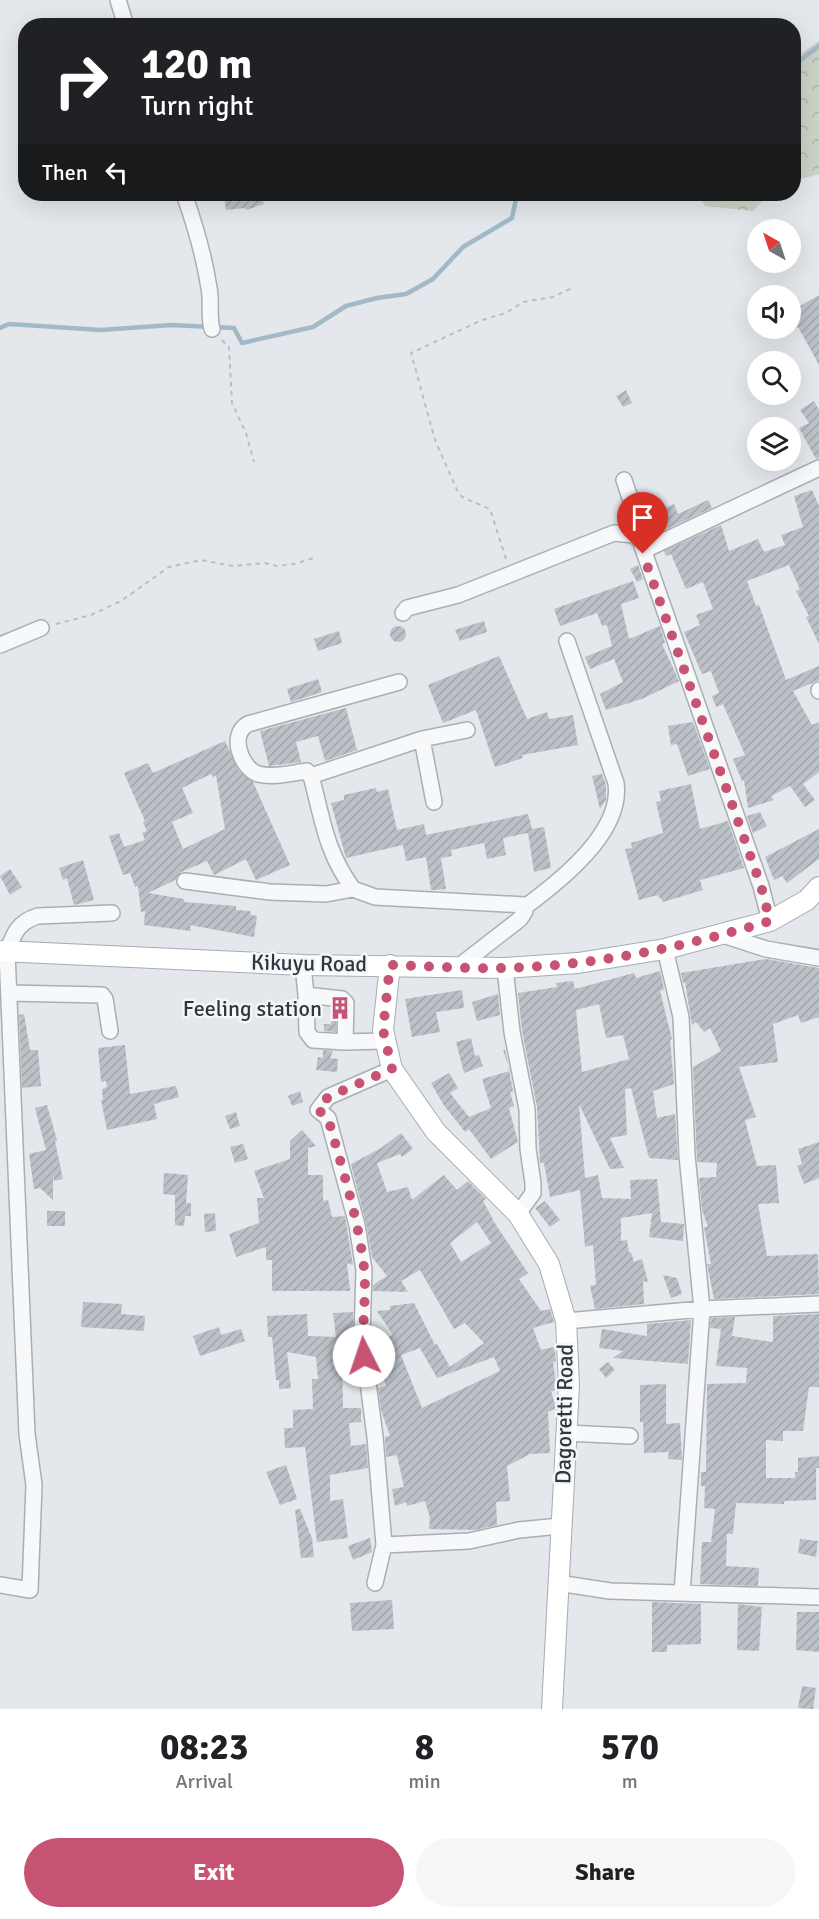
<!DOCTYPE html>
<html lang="en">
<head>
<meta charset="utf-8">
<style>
  :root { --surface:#fff; --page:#f6f6f6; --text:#202124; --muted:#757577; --accent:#c65371 }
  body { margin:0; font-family:Signika,sans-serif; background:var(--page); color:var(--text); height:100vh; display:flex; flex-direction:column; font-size:22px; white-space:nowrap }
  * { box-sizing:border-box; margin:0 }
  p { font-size:20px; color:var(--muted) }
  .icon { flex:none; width:33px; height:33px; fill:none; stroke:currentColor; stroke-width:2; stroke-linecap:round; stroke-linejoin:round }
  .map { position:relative; height:1709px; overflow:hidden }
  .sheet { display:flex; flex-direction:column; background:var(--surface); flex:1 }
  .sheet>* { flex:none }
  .hud { position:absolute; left:18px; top:18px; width:783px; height:183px; border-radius:24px; box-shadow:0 6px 24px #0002; background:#202124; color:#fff; overflow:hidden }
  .needle { width:39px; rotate:321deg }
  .controls { position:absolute; left:747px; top:219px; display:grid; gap:12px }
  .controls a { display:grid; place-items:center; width:54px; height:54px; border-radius:50%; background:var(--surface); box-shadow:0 6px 24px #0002; font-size:30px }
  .pin { position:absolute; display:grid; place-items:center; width:51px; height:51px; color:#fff; margin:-62px -26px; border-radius:50% 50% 50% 0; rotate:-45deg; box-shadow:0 0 6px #0007 }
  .pin .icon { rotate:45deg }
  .me { position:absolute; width:66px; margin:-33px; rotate:356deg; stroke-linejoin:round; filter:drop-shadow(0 0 4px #0008) }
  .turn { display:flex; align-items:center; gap:21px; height:126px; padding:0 24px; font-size:27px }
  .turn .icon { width:78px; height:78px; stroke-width:2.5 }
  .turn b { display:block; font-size:42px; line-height:51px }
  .then { display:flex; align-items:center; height:57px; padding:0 24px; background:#0003; gap:12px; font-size:22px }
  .eta { display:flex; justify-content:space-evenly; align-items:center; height:102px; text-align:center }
  .eta b { font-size:36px; font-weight:700; line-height:42px }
  .button { display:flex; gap:12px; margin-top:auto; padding:12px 24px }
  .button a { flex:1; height:69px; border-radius:36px; background:var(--accent); color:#fff; font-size:24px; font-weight:700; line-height:69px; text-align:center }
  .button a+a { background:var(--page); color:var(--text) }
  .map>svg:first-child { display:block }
</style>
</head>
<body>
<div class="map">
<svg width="819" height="1709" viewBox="0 0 819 1709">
  <defs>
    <pattern id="forest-crowns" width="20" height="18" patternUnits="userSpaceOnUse" patternTransform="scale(1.5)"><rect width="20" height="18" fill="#cbd4c6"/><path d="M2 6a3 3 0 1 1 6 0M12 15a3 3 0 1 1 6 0" fill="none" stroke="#afb7ab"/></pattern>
    <pattern id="building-hatch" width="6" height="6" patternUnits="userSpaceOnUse" patternTransform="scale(1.5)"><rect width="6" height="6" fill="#bbc1c7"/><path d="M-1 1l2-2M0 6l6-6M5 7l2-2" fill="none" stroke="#a1a6ac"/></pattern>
  </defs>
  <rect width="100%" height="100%" fill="#e4e7eb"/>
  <path fill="url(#forest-crowns)" d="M819 41V174L794 181V58Z
    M697 194H769L753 211 705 206Z"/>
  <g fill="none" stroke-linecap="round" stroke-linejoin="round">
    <path stroke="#a2b9c8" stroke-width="4.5" d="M794 65 819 46
      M0 328 9 324 101 330 171 325 234 328 242 343 313 327 346 306 377 298 406 294 433 279 463 247 512 218 517 194"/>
  </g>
  <path fill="url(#building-hatch)" fill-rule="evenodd" d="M240 194H260L264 204 246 210 245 208 226 210 224 196Z
    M819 295V365L798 327 790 331V312Z
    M626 390 632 403 623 407 616 396Z
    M814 401 819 410V458L816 459 799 428 809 423 800 410Z
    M812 490 819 506V644L806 617 809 616 796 591 800 589 789 565 747 581 756 606 759 605 786 680 819 666V680L793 691 812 725 819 722V772L803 784 815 800 805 807 790 786 771 796 774 800 748 808 744 780 742 781 733 759 745 755 723 704 716 707 712 696 719 693 711 671 702 674 684 632 700 625 696 615 713 609 703 582 686 589 671 554 666 556 664 551 721 525 729 551 758 539 764 552 785 545 781 535 803 527 794 496Z
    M708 500 712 508 653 535 646 516 674 504 678 514Z
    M638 565 643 579 637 582 630 569Z
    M633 581 639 598 621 604 629 639 660 626 665 643 662 644 679 681 642 699 606 710 600 694 623 682 614 659 590 669 585 657 612 646 607 625 602 626 597 613 560 626 554 609Z
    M484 621 487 632 460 641 455 630Z
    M390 634a8 8 0 1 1 16 0a8 8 0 1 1-16 0Z
    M339 631 342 643 318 651 314 639Z
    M499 656 527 719 547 712 549 719 573 715 578 745 522 755 523 758 495 767 476 710 443 723 428 685Z
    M318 679 322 692 291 702 287 689Z
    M346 708 357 750 325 761 318 736 296 742 301 762 269 766 260 731Z
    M693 722 710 769 688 776 677 744 671 745 668 726Z
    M225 741 239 771 253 782 290 865 256 880 246 859 214 875 207 861 181 872 175 880 148 893 184 899V902L236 906V910L250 911 251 915 257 916 254 937 190 925 191 931 144 925 145 911 141 912 138 886 135 887 130 873 123 875 109 836 119 833 124 847 145 840 142 833 147 831 143 822 145 821 124 773 148 763 153 773ZM211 774 213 777 216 775 225 829 183 849 172 822 193 813 182 788Z
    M602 774 606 785V800L600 809 592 776Z
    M691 784 700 829 728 821 744 868 700 880 703 890 663 902 658 895 639 900 625 849 632 848 631 843 663 833 656 802 661 801 659 791Z
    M376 788 377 792 388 789 397 830 424 824 426 835 528 814 532 829 544 827 551 868 534 872 528 833 503 838 506 855 487 859 484 843 451 850 452 856 441 858 446 889 434 890H431L426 857 406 861 403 845 346 858 331 803 344 800V795Z
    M760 812 767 826 753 833 747 816Z
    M819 829V859L787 883 782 876 774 880 765 857Z
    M83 860 94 900 74 905 67 878 63 880 59 868Z
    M10 869 22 887 10 895 0 876Z
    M766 959 819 968V1017L801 1023 798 1015 773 1024 778 1062 739 1067 756 1117 745 1120 757 1166 776 1165 779 1203 758 1204 767 1256 818 1254 819 1294 714 1299 707 1264H711L704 1227H708L702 1210 699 1178 716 1177 717 1163 697 1162 693 1067 721 1051 710 1028 704 1032 696 1022 692 1025 685 982 683 983 681 973Z
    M660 971 664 989 660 991 672 1039 670 1040 674 1084 653 1091 657 1118 675 1114 678 1160 649 1158 631 1088 625 1089 627 1135 610 1138 624 1168 610 1169 579 1104 585 1178 598 1175 602 1198 631 1199 630 1180 657 1179 661 1222 684 1224 683 1241 649 1237 652 1213 621 1218V1241L627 1240 629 1253 631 1252 634 1262 642 1259 648 1282 643 1281 644 1304 595 1309 590 1286 596 1285 593 1245 585 1247 580 1190 550 1197 544 1163H540L537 1107 522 1031 518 993 557 987 556 983 573 981 575 989 634 973 636 978ZM599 1004 606 1038 623 1035 629 1059 582 1072 576 1010Z
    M462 990 464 1008 436 1012 440 1032 412 1037 405 999Z
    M498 994 500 1015 477 1021 472 1002Z
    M332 1008H336V1032L324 1031V1024H331Z
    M24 1014 30 1050H38L41 1086 22 1088 19 1015Z
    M471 1038 475 1056 479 1055 483 1066 464 1073 456 1042Z
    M125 1045 130 1094 176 1086 179 1097 154 1104 157 1119 107 1130 101 1100H103L102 1089 107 1087 106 1081 101 1082 98 1048Z
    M505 1049 513 1091 510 1092 514 1106 509 1108 518 1142 491 1159 469 1129 465 1132 443 1104 431 1083 449 1073 458 1088 450 1093 469 1117 491 1108 482 1079 510 1071 503 1050Z
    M323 1050 333 1051 330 1058 338 1059 337 1072 316 1070 318 1057 323 1058Z
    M300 1091 303 1102 292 1106 288 1096Z
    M47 1105 57 1140 55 1141 63 1179 54 1181 53 1175V1200L40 1188 34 1189 29 1154 46 1150 35 1108Z
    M236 1112 240 1126 230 1129 225 1116Z
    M302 1130 316 1146 308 1148V1175H323V1201L328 1200 332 1217 345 1216 353 1265 347 1263 350 1291H272V1260H266V1247L236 1257 229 1234 259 1223 257 1198H264L254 1171 290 1159V1141Z
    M401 1133 413 1149 402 1157 400 1154 377 1163 387 1192 408 1187 412 1200 444 1175 457 1190 468 1181 486 1199 483 1201 496 1225 528 1273 519 1279 541 1311 550 1309 554 1322 533 1328 541 1350 554 1347 555 1352 556 1361 553 1362 557 1390 551 1391 556 1408 548 1412 550 1453 530 1454 507 1466 510 1501 496 1502 497 1525 475 1530 429 1529 430 1518 425 1501 407 1506 406 1502 395 1506 392 1489 404 1487 397 1455 386 1457 385 1437 390 1436 381 1410 378 1388 386 1386 377 1358H375L373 1342 393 1335 377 1311 390 1310V1306L414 1303 435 1345 437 1344 450 1367 484 1343 465 1323 454 1329 420 1270 401 1281 408 1292 373 1291V1285L387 1276 372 1257 366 1223 351 1164 381 1148ZM477 1222 491 1243 461 1262 450 1243ZM420 1348 437 1378 494 1357 500 1371 422 1408 401 1355Z
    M819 1142V1178L804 1184 797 1166 802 1164 798 1149Z
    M243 1144 248 1159 235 1163 230 1147Z
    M164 1173 188 1175 186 1203H191V1216H185L184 1226 175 1225V1195L163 1194Z
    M545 1201 560 1220 550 1227 535 1208Z
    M47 1211H65V1226H47Z
    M215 1213 216 1231 205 1232 204 1214Z
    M663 1275 677 1278 682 1294 671 1298Z
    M83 1302 122 1304 121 1314 145 1316 144 1331 81 1327Z
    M353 1312 355 1357 342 1356 343 1408H361V1422L349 1423 351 1446 366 1444 368 1468 330 1475V1501L343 1499 348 1538 317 1542 305 1447 285 1448 284 1428H293V1410L313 1409 312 1379H318L316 1357 287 1352 291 1388 279 1389V1380H276L272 1337H268L267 1316 307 1314 308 1336 336 1337 333 1313Z
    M819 1314V1387H809L803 1431H783V1441L766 1440V1478H795V1472H798V1458L819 1456V1468H816V1500L784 1501V1504L736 1503 733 1534H727L726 1566 759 1568 758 1586 700 1584 702 1542H711L715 1509 704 1508 705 1486H701V1472H706L707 1384 746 1383 747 1368 716 1366 721 1329 710 1328 711 1318 735 1317 732 1336 773 1342V1316Z
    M691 1320 688 1364 613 1358 623 1351 599 1348 602 1329 647 1336V1324Z
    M219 1327 221 1335 241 1329 245 1341 200 1356 193 1336Z
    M608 1362 615 1370 606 1378 599 1369Z
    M666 1384V1424L680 1423 682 1460 668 1459 669 1452 644 1453 643 1422H640V1385Z
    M286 1465 297 1499 280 1505 266 1472Z
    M300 1509 312 1538 314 1557 301 1558 295 1510Z
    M370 1538 372 1552 353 1560 348 1546Z
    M800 1539 818 1541 816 1557 798 1553Z
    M392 1600 394 1629 352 1631 350 1603Z
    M652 1602 701 1604V1644L667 1645V1652H652Z
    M738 1604 762 1607 759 1651 737 1650Z
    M797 1612H819V1652L796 1650Z
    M802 1686 816 1688 813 1709 798 1708Z"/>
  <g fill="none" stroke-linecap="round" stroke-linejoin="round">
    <g stroke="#a9afb5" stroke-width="18">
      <path id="minor" d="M118 0 126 26
        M184 194C195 225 204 255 209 288 212 303 208 314 212 329
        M624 480 645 543
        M403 613 407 608 458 595 614 533 633 535 645 543
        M0 645 41 628
        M819 690V691
        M422 739 434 802
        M311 776 422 739 467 730
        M185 881 270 892 326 894 353 889 375 897 525 905V911L520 919 458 967
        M353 889C325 850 323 820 311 776L307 771C292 773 273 778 258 774 242 769 228 735 248 724L399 682
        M525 907C560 881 623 832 616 783L567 641
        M770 921 761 886 642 546 645 543 651 547 819 468
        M723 935 766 949 819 958
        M303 965 306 995 342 999 346 1003 345 1042 383 1041
        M505 968 512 1032 527 1109 528 1149 533 1183V1193L518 1214
        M9 993 102 995 105 999 110 1031
        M306 995 307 1032 313 1040 345 1042
        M566 1321 702 1309 687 1155 681 1017 665 949
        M566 1433 630 1436
        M384 1545 469 1541 519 1530 560 1526
        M375 1583 384 1545 375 1437 362 1336 364 1270 357 1225 328 1118 318 1110 328 1097 392 1069
        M558 1583 610 1591 819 1597
        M0 1585 30 1590 34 1485 27 1434 7 952C14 933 18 922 38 916L112 913
        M682 1593 702 1309 819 1304"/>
    </g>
    <g stroke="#a4adb6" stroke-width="22">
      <path id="major" d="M0 951 303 965 505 968 578 963 665 949 770 921 807 900 819 887
        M390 965 383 1030 392 1069 436 1132 518 1214 549 1264 566 1321 569 1385 552 1709"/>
    </g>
    <path stroke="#babec2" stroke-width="2" stroke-dasharray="4.5 4.5" stroke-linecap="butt" d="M222 340 229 347 232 403 246 433 254 462
      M506 559 490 509 462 497 457 490 435 440 411 353 482 320 506 313 523 302 553 297 572 288
      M56 624 91 615 121 601 169 567 201 560 233 566 265 563 277 566 294 564 317 557"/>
    <use href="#minor" stroke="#f6f8f9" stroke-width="15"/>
    <use href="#major" stroke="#fff" stroke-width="20"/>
  </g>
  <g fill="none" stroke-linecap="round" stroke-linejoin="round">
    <path stroke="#c65371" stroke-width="10" stroke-dasharray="0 18" d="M364 1356C361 1327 367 1297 364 1268 358 1217 342 1168 328 1118L318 1110 328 1097 392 1069 383 1030 390 965C428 966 467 969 505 968 594 966 684 947 770 921L761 886 643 554"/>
  </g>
  <defs>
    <g id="building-bare" transform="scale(1.8)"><path d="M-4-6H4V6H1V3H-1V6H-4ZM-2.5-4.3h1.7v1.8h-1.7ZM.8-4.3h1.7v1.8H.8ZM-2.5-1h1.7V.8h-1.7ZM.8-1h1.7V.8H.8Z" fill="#c65371" stroke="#f4f6f8" stroke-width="2.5" paint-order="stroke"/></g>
  </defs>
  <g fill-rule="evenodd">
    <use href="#building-bare" x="340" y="1008"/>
  </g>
  <g text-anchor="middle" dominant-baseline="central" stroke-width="5" stroke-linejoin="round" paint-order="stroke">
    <g font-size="22" fill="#2d3742" stroke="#f4f6f8">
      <text transform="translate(309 963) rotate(1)">Kikuyu Road</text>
      <text transform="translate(564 1414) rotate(-89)">Dagoretti Road</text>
    </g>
    <g font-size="22" fill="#2d3742" stroke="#f4f6f8" text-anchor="end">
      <text x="322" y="1008">Feeling station</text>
    </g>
  </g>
</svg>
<div class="controls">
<a><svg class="needle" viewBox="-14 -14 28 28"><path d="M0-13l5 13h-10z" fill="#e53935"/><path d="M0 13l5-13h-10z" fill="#757577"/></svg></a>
<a><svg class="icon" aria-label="sound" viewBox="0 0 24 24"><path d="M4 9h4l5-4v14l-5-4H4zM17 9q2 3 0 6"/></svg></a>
<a><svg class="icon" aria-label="search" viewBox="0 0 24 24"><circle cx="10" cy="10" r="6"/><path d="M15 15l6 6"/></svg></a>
<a><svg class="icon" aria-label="layers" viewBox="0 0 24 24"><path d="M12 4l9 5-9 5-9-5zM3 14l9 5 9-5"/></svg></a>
</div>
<div class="pin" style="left:643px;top:554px;background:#d93025"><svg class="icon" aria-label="arrive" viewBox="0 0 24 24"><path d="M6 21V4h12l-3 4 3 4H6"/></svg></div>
<svg class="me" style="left:364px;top:1356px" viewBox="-20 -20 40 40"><circle r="19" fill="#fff"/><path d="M0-13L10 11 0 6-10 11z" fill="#c65371"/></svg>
<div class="hud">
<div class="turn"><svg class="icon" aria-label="right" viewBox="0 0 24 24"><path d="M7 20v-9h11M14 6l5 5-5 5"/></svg><div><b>120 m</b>Turn right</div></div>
<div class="then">Then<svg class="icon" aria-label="left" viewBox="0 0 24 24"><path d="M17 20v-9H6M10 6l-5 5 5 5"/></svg></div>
</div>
</div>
<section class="sheet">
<div class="eta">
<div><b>08:23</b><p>Arrival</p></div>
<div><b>8</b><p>min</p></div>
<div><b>570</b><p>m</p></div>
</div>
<div class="button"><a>Exit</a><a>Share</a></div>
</section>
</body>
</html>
